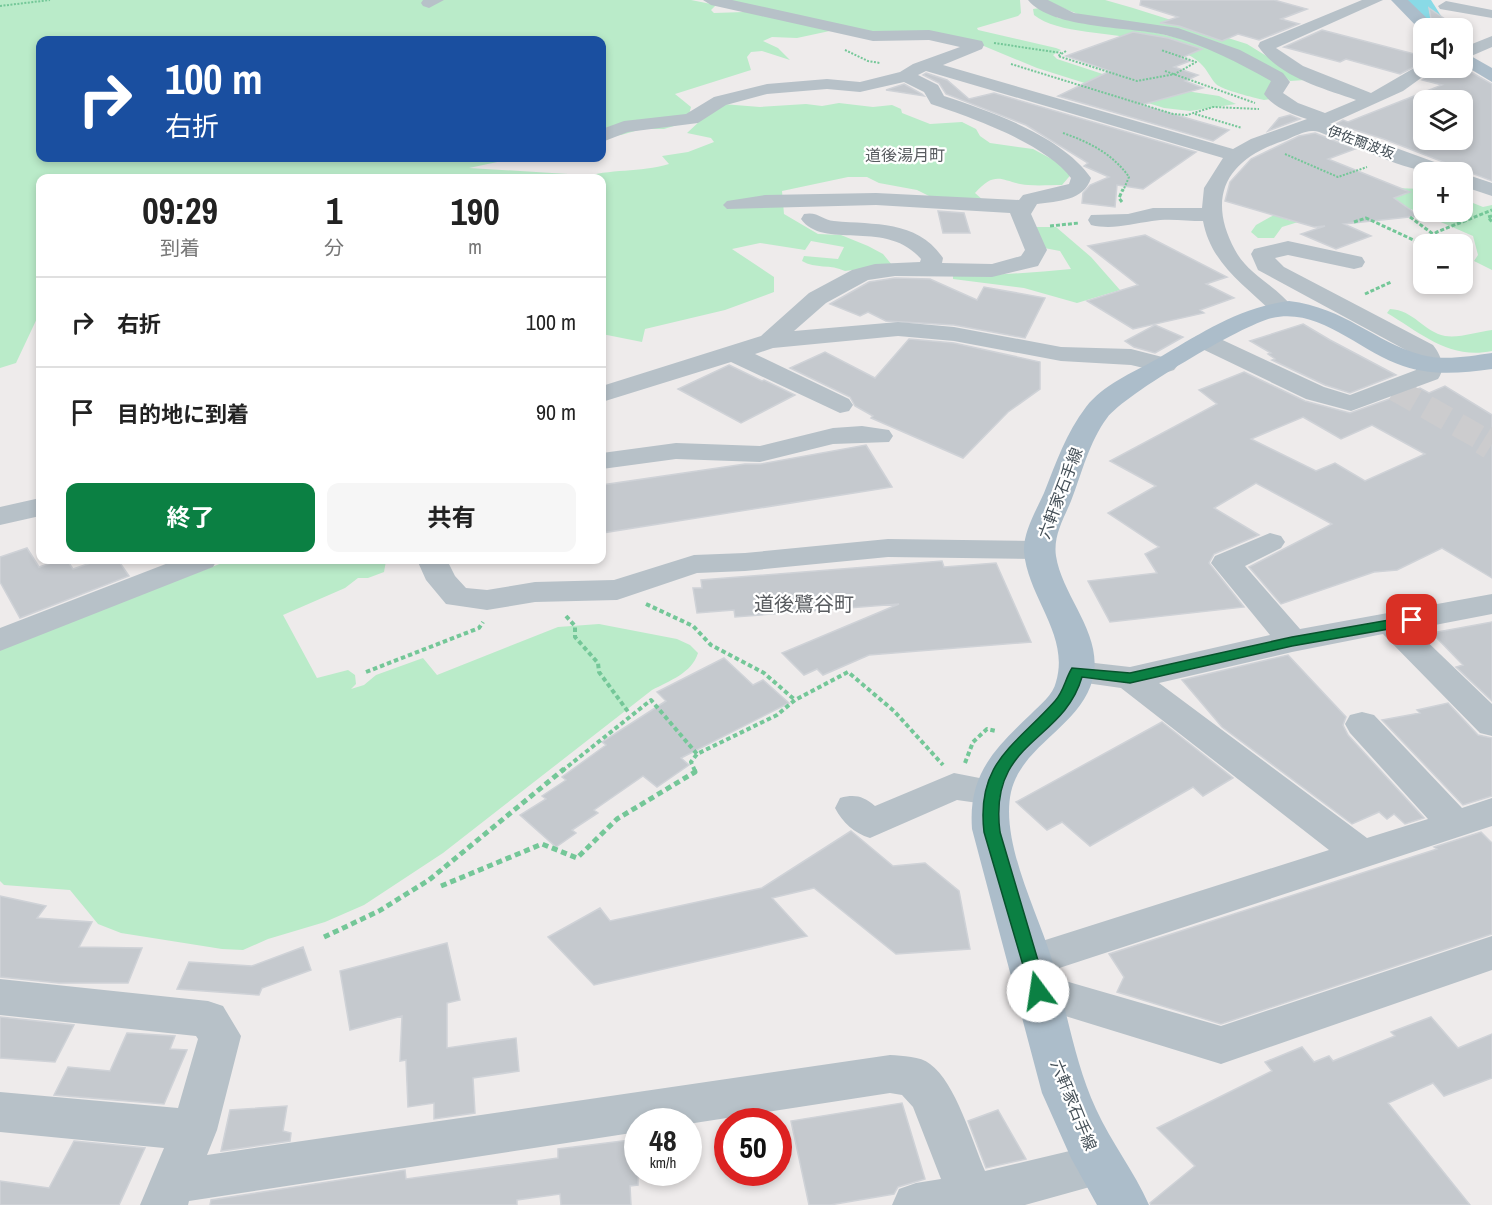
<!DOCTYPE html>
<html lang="ja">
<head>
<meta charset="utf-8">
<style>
  :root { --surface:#fff; --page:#f6f6f6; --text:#222; --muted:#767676; --line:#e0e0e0; --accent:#0b8043 }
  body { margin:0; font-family:"Archivo Narrow","Noto Sans JP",sans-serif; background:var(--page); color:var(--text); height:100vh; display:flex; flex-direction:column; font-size:22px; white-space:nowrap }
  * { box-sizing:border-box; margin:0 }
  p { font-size:20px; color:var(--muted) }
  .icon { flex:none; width:33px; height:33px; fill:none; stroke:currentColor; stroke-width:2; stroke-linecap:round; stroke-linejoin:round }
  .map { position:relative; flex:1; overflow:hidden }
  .sheet { position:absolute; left:36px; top:174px; width:570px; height:390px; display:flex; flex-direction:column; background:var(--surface); border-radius:12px; box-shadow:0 3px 9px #0003 }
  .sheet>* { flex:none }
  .hud { position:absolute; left:36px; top:36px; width:570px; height:126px; border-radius:12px; box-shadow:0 3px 9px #0003; background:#1a4fa0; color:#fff; overflow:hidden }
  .tools { position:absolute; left:1413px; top:18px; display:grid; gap:12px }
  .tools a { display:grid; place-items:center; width:60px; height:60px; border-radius:12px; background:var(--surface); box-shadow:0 3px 9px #0003; font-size:30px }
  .speed { position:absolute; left:624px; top:1108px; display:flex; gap:12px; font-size:30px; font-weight:700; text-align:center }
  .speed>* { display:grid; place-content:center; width:78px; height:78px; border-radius:50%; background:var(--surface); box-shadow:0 3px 9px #0003; line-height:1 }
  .speed small { font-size:15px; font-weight:400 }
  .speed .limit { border:9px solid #d22; background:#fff; color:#111 }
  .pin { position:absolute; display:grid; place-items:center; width:51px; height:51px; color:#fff; margin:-26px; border-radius:12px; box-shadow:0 3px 9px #0006 }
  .me { position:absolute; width:66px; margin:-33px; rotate:346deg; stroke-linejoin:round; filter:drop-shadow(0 0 4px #0008) }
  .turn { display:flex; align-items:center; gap:21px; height:126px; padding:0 30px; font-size:27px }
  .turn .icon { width:78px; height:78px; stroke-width:2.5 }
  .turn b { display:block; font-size:42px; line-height:51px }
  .eta { display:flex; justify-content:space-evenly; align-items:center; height:102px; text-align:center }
  .eta b { font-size:36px; font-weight:700; line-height:42px }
  .cta { display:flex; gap:12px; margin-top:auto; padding:12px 30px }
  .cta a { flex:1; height:69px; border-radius:12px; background:var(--accent); color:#fff; font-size:24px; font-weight:700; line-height:69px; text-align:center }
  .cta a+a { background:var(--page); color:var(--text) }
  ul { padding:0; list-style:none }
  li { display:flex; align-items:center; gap:18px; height:90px; padding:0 30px; border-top:2px solid var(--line) }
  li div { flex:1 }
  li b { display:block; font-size:22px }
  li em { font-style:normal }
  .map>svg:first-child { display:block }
</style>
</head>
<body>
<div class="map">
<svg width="1492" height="1205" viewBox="0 0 1492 1205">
  <rect width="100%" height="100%" fill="#eeebeb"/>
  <path fill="#baebc9" d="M0 0H691L716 5 711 10 714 13 744 12 726 0H1020L1021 13 1018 16 977 28 978 30 1056 48 1061 50 1053 55 1057 59 1127 82 1219 96 1236 104 1190 111 1164 108 1037 68 967 39 839 29 797 38 772 37 763 41 778 48 790 60 762 51 751 52 747 57 751 70 675 94 691 107 687 122 664 129H642L621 135 602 137V40H40V158H507L502 161 469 168 568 174 577 178H40V312L16 363 0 368Z
    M1042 0H1105L1133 8 1247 44 1305 80 1290 81 1281 73 1165 27 1083 16Z
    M1040 8 1058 18 1127 26 1208 45 1273 79 1271 99 1264 100C1255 98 1222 90 1216 84 1211 79 1207 69 1200 63 1188 51 1161 45 1145 41 1114 32 1057 34 1034 15L1033 9Z
    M710 103 760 107 806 104 822 106 839 103 873 107 892 105 901 109 902 113 930 124 962 122 976 129 980 136 990 143 1033 149 1074 171 1062 185C1051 185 1039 186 1028 185 1003 183 997 168 975 193L984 201 935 199 917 190 879 183 867 177H848L782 191 784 214 818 234 841 235 868 246 883 254 892 265 845 271C831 264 815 269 802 261L804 256 838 259 844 247 811 241 805 250 760 243 732 249 774 277V292L725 310 645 329 642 342 602 334V178H581C610 168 640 173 669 164L662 156 688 152 714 142 711 138 687 133 701 120Z
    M1396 188 1423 189 1424 212H1462L1463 199 1483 207 1492 205V270L1474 261 1478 255 1473 236 1399 204 1363 202 1282 227 1274 238H1258L1251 232 1256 225 1274 215 1291 221Z
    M1033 227H1056L1091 257 1120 290 1077 303 1024 288 953 279V276C993 275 1032 273 1071 269L1060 251 1039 247Z
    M1390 309C1414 310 1424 332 1445 336 1460 338 1477 332 1492 330V351C1449 360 1421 333 1387 313Z
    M230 560H390L386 561 384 572 368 578H358L345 588 283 615 317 678 348 670 355 675 356 684 351 689 364 685 376 675 423 658 437 675 558 627 599 624 677 639 690 645 698 653C692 673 669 681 652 690L443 853 364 905 325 922 268 939 243 950 222 949 121 933 98 924 70 890 4 885 0 881V648Z"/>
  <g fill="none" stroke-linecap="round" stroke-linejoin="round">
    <path fill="#89dae6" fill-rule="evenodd" d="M1407 0H1431L1443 19 1439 24H1420Z"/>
  </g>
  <path fill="#c5c9ce" stroke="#cfd2d7" stroke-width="1.5" fill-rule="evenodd" d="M1141 0H1274L1307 9 1281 19 1299 24 1259 40 1238 34 1222 41 1179 26 1160 23 1178 17 1140 5Z
    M1429 8 1458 28H1439L1431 19Z
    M1322 30 1418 55 1424 47V62L1400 74 1346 59 1340 62 1284 47Z
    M1133 32 1168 38 1202 49 1181 58 1190 61 1174 67 1198 75 1185 81 1203 88 1141 105 1229 130 1213 141 1058 96 1110 71 1066 56Z
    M1462 67 1492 84V181L1384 139 1336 124 1343 120 1348 122 1442 85 1422 80 1437 68ZM1424 100H1462V140H1424Z
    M926 73 947 80 969 99 994 93 1196 152 1143 189 1117 185 1115 207 1082 203 1083 193 1090 185 1109 177 1084 166 1088 163 1026 125 946 94 939 83 923 75Z
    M904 84 922 94 924 96 886 90Z
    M1290 115 1300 119 1268 131 1279 118Z
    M1315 133 1355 149 1328 159 1410 192 1394 198 1419 216 1344 224 1371 236 1336 249 1301 234 1325 226 1314 227 1225 201 1230 182 1251 159 1299 136Z
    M938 211 964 213 970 233H943Z
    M1145 235 1227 277 1206 284 1234 298 1200 310 1204 313 1133 329 1087 301 1138 285 1088 246Z
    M895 278 930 279 977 300 984 287 1045 298 1025 338 954 325 886 321 868 312 860 316 830 304 869 282Z
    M1303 324 1330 340 1396 375 1350 393 1325 385 1272 360 1275 359 1268 354 1271 353 1250 341Z
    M1155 325 1183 337 1155 353 1134 347 1125 341Z
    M909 339 954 343 1040 362V389L1008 412 963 458 871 418 873 416 855 406 850 397 790 368 825 352 875 378Z
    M729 365 762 381 764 380 795 395 741 423 678 389Z
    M1244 372 1305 401 1350 413 1420 388 1429 393 1445 386 1492 415V578L1442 548 1397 570 1374 572 1281 604 1249 567 1332 524 1256 483 1214 508 1259 535 1214 554 1209 563 1244 607 1110 622 1088 581 1157 573 1145 554 1159 547 1108 513 1156 486 1110 461 1217 404 1199 390ZM1303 417 1341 439 1372 425 1425 454 1365 481 1335 463 1316 471 1251 439Z
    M866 445 892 487 602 533V485L745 464H761Z
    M27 548 39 567 60 560H67L73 569 99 560H118L129 576 20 618 0 582V557Z
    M942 561 944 567 996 563 1031 642 869 655 823 675 817 669 804 675 782 653 899 604 735 617 734 610 697 613 693 588H702L701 580Z
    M1492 622V701L1456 667 1463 665 1432 633Z
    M1288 655 1346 717 1343 725 1348 735 1424 818 1405 824 1394 814 1387 819 1379 812 1352 824 1222 727 1182 680Z
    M724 658 753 685 763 680 789 703 681 758 689 765 657 787 643 776 594 810 598 813 572 830 576 833 556 847 520 815 546 799 542 796 566 780 562 777 606 745 602 742 666 701 657 692Z
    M1448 703 1478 735 1492 738V796L1463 805 1382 720 1420 713 1417 710Z
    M1162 722 1233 778 1203 796 1193 787 1090 846 1062 822 1047 830 1016 802Z
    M851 831 893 866 925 863 959 891 970 949 896 954 814 888 772 898 807 936 594 985 548 937 600 908 610 921 762 888Z
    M1481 832 1492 843V934L1221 1024 1117 992 1124 977 1109 954 1437 849 1434 847Z
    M0 896 46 906 37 918 92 922 79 947 142 948 128 983H59L0 977Z
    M447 943 460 1000 447 1003V1048L516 1038 519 1071 473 1078 475 1113 434 1119V1103L408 1107 406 1060 400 1061 402 1016 350 1030 340 971Z
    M303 947 311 970 262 988 259 995 177 989 189 962 252 966Z
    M0 1017 74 1025 55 1062 0 1058Z
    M1431 1017 1458 1048 1492 1034V1078L1444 1096 1433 1083 1388 1103 1470 1205H1151L1150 1203 1195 1166 1157 1128 1272 1071 1265 1062 1302 1047 1314 1062 1329 1056 1333 1061 1395 1036 1391 1032Z
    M127 1033 175 1036 170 1049 187 1050 164 1104 54 1095 68 1067 110 1071Z
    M902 1103 925 1179 898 1187 894 1194 830 1205H809L791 1121Z
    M287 1106 283 1131 291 1133 290 1141 221 1151 230 1110Z
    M998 1110 1026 1159 986 1168 968 1121Z
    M638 1139V1185L630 1186 631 1205H561L560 1194 517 1200V1205H210L211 1200 405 1170 406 1179 558 1158V1149Z
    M74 1141 145 1148 119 1205H0V1181L49 1188Z"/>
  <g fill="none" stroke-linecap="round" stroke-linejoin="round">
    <path stroke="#ccccce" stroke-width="24" stroke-dasharray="24 12" stroke-linecap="butt" d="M1395 389 1486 441"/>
    <path stroke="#ccccce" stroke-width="32" stroke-dasharray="32 16" stroke-linecap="butt" d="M1484 439 1492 444"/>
    <path stroke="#74c798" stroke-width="2" stroke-dasharray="2 1.5" stroke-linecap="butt" d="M0 6 50 0
      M994 43 1061 53
      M845 50 868 61 880 63
      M1066 51 1058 56 1137 81 1175 74 1196 62 1161 50
      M1011 64 1173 114 1187 115 1213 107 1259 109
      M1165 71 1255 103
      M1195 114 1242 128
      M1063 133C1089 142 1113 154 1129 177L1123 191
      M1285 154 1338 177 1367 167"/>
    <path stroke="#74c798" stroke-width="3" stroke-dasharray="4 2" stroke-linecap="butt" d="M1122 202 1119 198 1123 189
      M1492 216 1488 217 1492 222
      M1410 217 1433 234
      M1354 222 1366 218 1418 242
      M1050 226 1079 223
      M1425 240 1437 232 1492 210
      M1365 294 1391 282"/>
    <path stroke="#74c798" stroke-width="4" stroke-dasharray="4.5 3" stroke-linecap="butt" d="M646 604 693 626 711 645 764 673 795 700
      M566 616 575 626V637L598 663 599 672 629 713
      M366 672 479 628 483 622
      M965 763 973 742 987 729 996 731
      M562 771 651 700 697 754
      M695 771 691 762 697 754 777 715 795 700 848 672 894 711 943 765"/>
    <path stroke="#74c798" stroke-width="5" stroke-dasharray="6 4" stroke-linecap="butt" d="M441 886 542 844 577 858 617 819 695 772 694 769
      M324 937 379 911 429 880 564 769"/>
    <path fill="#b7c1c8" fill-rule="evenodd" d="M423 0H444L429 8 423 6 421 3Z
      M703 0H732L873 31 929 30 982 41 984 45 982 49 943 65 1233 149 1251 139 1307 119C1292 114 1274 108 1264 94L1271 81C1239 63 1205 45 1169 36 1134 26 1052 30 1028 0H1048L1074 13 1178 28 1240 50 1283 73 1290 82 1283 93 1298 103 1325 113 1356 100C1322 88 1279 77 1258 46L1260 42 1362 0H1383L1276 48 1303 66 1371 93 1421 64H1424V68H1435L1403 91 1330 124 1451 168 1454 172C1415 177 1374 153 1337 140 1330 137 1319 130 1312 131 1304 131 1293 137 1286 140 1229 158 1205 194 1235 250 1248 275 1277 286 1293 308L1289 313H1273C1244 284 1211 264 1203 221 1187 221 1168 218 1152 221 1131 224 1112 230 1091 225L1088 220 1091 215 1128 214 1153 208H1202L1204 188 1223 158 926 71 918 75 938 85 944 96C992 112 1062 136 1091 178 1084 201 1058 201 1037 204L1031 214 1047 250 1038 266 992 277 895 276 868 280 826 303 794 331 898 322 954 327 1061 347 1131 349 1174 360 1178 365 1174 370 1165 373 1131 365 1061 361 954 341 898 336 773 348 755 354 849 399 853 405 849 411 840 413 731 362 602 402V386L761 336 809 293 852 270 875 264 920 262 921 259C886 218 824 251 801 219L804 214C818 211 822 220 834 221 876 225 917 220 943 258L942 263 992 264 1021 256 1025 250 1010 213 876 205 727 209 723 205 727 201 765 195 876 193 1019 200 1023 195 1069 184 1071 178C1046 144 971 117 931 104L924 92 904 82 860 92 827 89 767 94 726 105 698 123 628 132 602 142V129L624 121 686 114 714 97 767 84 827 79 860 82 900 72 913 64 960 47 929 40 873 41 711 5Z
      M1446 1 1492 10V18L1440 9 1438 6Z
      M1492 36V47L1462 60V48Z
      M1462 173 1492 183V196L1462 186Z
      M1288 241 1362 257 1365 262 1362 267 1354 269 1288 255 1275 258 1284 267 1433 345C1441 355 1446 368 1438 379L1351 411 1306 399 1196 346 1193 341 1196 336 1205 334 1214 336 1324 387 1350 395 1416 370 1415 355 1258 270 1251 254 1254 249Z
      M862 426 889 430 893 436 889 442 833 444 760 462 676 459 602 469V453L676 443 760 446 833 428Z
      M40 498V516L0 525V507Z
      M1270 533 1281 536 1285 542 1281 548 1245 566 1300 629 1492 594V614L1414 629 1492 704V736L1480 733 1383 634 1292 652 1159 683 1367 838 1428 819 1350 733 1345 724 1350 715 1362 712 1374 715 1462 808 1492 798V826L1041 974 1221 1026 1492 936V970L1221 1064 1023 1003 1017 991 1023 979 1029 977 1017 973 1011 961 1017 949 1329 850 1121 688 1065 680 1060 672 1065 664 1077 661 1130 667 1270 635 1211 563 1215 556Z
      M888 539 1039 541 1050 544 1054 550 1050 556 1039 559 888 557 745 571 697 573 617 600 535 602 487 610 446 604 426 580 417 560H447L455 576 466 588 487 590 535 582 614 580 694 555 745 553Z
      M176 560H217L213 567 0 651V628Z
      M954 773 1005 783 1010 792 1005 801 992 805 957 800 870 838C854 833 843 823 835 808L840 798C855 794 863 796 875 806Z
      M0 979 208 1001 223 1006 241 1036 217 1130 207 1155 890 1055C903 1056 920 1056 930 1064 956 1083 972 1141 985 1171L1099 1144 1115 1150 1122 1165 1115 1180 1025 1205H892L899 1189 916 1183 941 1179 913 1107 902 1095 890 1093 688 1124V1122H638V1132L189 1201 188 1205H140L164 1148 0 1132V1092L178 1108 198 1039 196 1036 0 1015Z"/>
    <path fill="#acbdca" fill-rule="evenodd" d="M1391 0H1408L1437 28H1424L1422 32Z
      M1462 51 1492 68V82L1462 64Z
      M1289 301C1346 308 1372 341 1422 355 1444 361 1470 356 1492 353V369C1461 373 1433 376 1403 366 1360 352 1320 307 1272 318 1242 325 1125 394 1107 418 1089 442 1082 473 1071 501 1064 518 1053 536 1056 556 1062 595 1100 631 1094 672 1087 724 1022 743 1011 792 1000 842 1038 913 1052 960 1067 1010 1074 1061 1096 1109 1111 1142 1134 1171 1149 1205H1097L1071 1158 1042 1093 972 829C968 775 994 749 1031 714 1040 705 1053 695 1056 682 1070 635 1028 598 1024 552 1023 532 1036 511 1044 493 1056 463 1066 433 1086 407 1104 384 1132 373 1157 359 1200 334 1238 308 1289 301Z"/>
  </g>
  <path fill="#0b8043" stroke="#07532c" stroke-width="1.5" d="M1412 616 1417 617V624L1292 646 1130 683 1082 677C1063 743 988 740 1000 832L1047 991 1044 996 1038 998 1032 996 984 832C976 762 1015 746 1055 701 1064 691 1065 679 1072 668L1130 673 1292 637Z"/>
  <g text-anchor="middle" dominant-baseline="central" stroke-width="4.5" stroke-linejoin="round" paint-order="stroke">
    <g font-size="14" fill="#455058" stroke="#fff">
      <text transform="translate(1361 142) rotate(20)">伊佐爾波坂</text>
    </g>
    <g font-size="16" fill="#595c60" stroke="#fff">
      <text x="905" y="155">道後湯月町</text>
    </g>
    <g font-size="16" fill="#455058" stroke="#fff">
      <text transform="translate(1060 493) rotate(-69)">六軒家石手線</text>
      <text transform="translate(1074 1105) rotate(68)">六軒家石手線</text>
    </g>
    <g font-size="20" fill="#595c60" stroke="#fff">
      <text x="804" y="603">道後鷺谷町</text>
    </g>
  </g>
</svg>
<div class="tools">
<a><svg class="icon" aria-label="sound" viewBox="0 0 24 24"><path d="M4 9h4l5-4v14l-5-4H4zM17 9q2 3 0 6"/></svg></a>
<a><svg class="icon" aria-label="layers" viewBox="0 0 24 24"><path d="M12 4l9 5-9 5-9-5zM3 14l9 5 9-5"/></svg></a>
<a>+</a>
<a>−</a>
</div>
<div class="speed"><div>48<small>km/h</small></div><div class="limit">50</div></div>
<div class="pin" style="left:1412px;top:620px;background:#d93025"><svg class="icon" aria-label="arrive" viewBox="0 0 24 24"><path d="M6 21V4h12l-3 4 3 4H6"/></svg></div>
<svg class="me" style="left:1038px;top:991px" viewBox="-20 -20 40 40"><circle r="19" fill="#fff"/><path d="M0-13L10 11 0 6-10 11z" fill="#0b8043"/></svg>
<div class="hud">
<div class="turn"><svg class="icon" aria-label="right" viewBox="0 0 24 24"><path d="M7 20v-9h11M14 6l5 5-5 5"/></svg><div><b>100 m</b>右折</div></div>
</div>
<section class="sheet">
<div class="eta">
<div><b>09:29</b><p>到着</p></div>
<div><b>1</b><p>分</p></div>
<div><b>190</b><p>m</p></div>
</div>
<ul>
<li><svg class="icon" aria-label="right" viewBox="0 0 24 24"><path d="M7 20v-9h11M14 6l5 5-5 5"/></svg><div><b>右折</b></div><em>100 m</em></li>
<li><svg class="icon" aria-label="arrive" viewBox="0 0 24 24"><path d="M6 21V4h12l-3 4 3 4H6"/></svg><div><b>目的地に到着</b></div><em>90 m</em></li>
</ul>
<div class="cta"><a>終了</a><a>共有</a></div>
</section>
</div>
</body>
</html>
